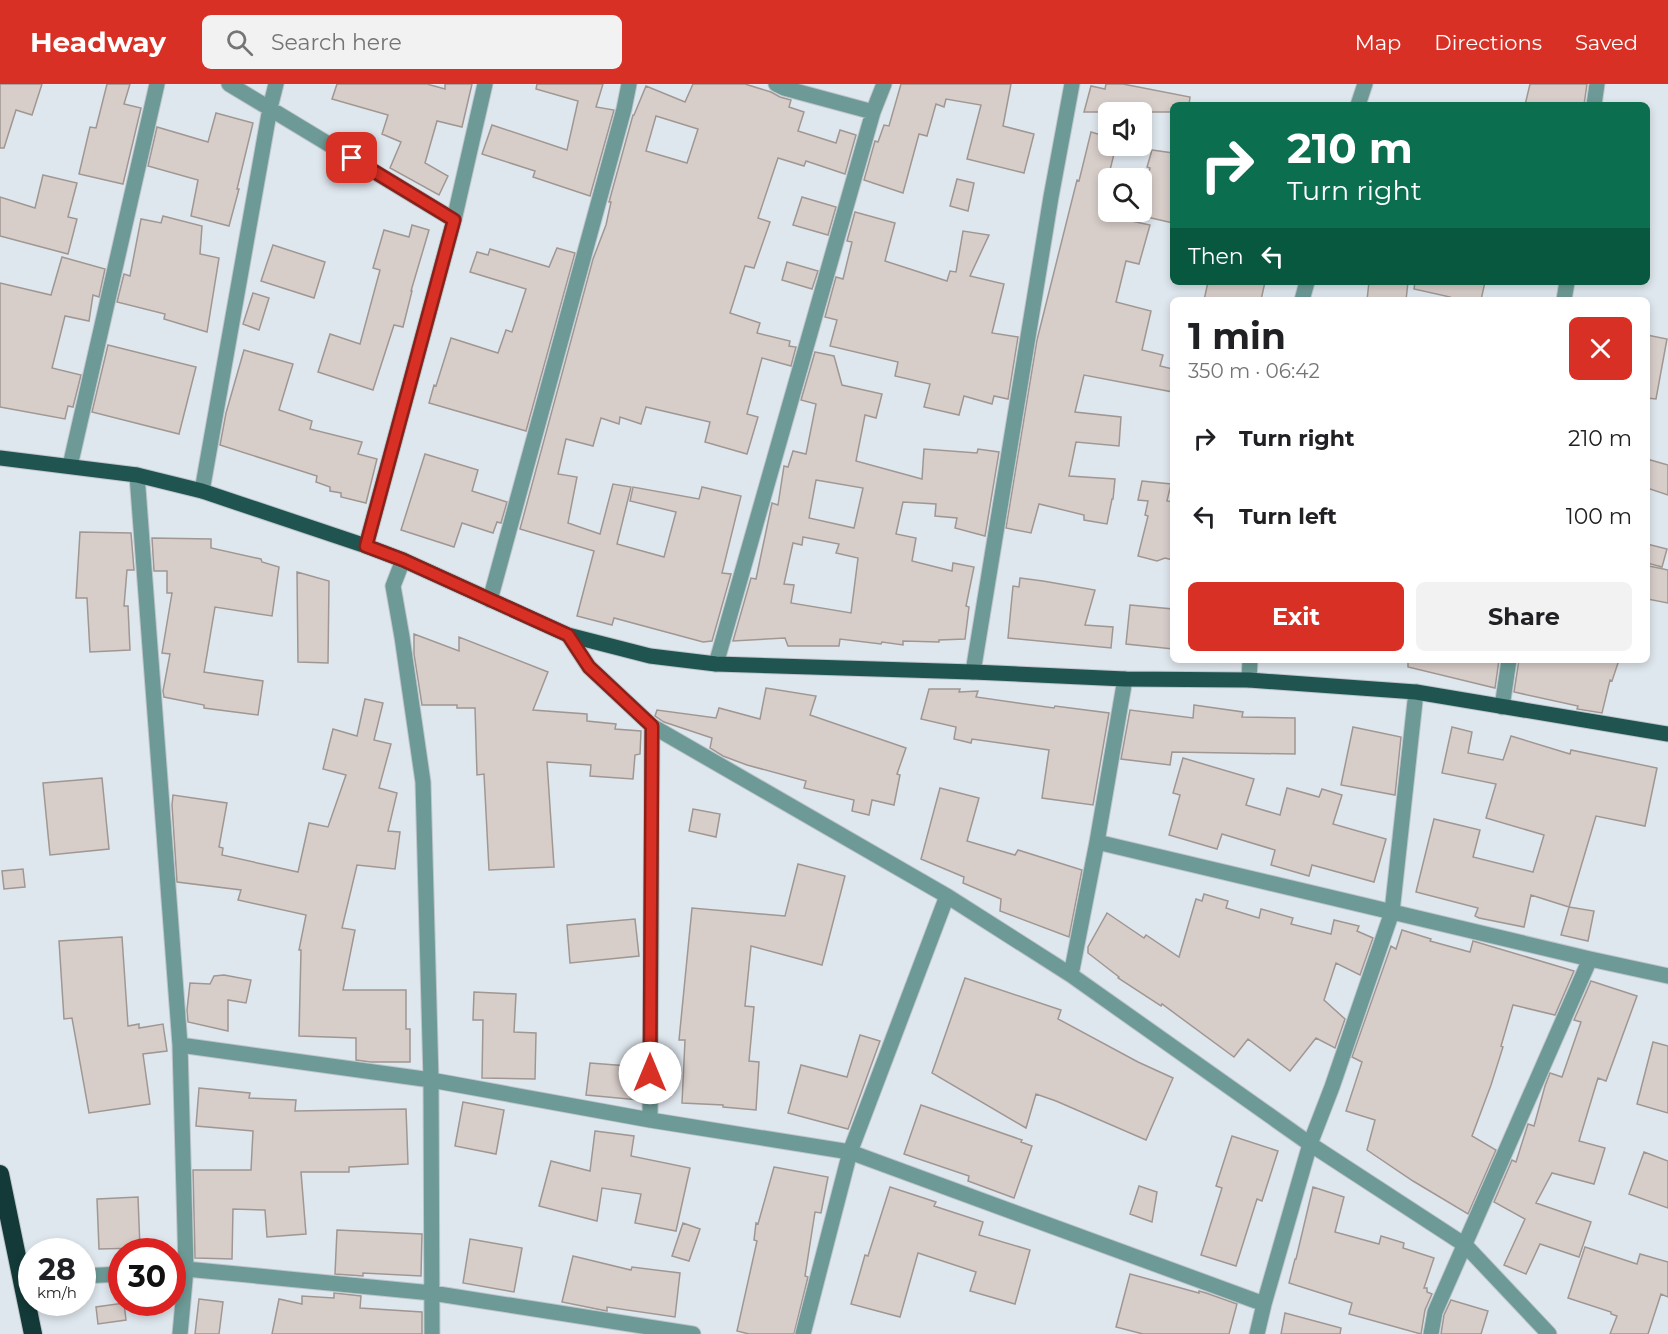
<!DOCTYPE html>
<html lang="en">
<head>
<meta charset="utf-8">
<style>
  :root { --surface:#fff; --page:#f2f2f2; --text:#202124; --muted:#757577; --accent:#d93025 }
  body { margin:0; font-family:Montserrat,sans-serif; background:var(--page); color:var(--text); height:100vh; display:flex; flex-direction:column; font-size:22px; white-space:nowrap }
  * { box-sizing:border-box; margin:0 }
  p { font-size:20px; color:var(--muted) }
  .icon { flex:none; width:33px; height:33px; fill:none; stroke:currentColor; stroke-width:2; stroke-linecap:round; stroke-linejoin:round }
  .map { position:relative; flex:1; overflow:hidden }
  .panel { position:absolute; left:1170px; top:213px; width:480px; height:366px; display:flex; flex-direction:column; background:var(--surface); border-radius:9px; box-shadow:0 3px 9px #0003 }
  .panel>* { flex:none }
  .top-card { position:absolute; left:1170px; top:18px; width:480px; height:183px; border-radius:9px; box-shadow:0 3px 9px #0003; background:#0b6e4f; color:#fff; overflow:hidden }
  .controls { position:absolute; left:1098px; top:18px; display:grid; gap:12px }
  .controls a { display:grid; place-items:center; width:54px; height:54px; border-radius:9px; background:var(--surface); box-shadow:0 3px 9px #0003; font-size:30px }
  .speed { position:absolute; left:18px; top:1154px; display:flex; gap:12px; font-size:30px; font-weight:700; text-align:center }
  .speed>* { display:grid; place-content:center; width:78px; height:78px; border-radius:50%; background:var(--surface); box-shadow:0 3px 9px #0003; line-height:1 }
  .speed small { font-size:15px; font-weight:400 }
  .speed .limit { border:9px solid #d22; background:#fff; color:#111 }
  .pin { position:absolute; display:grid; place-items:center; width:51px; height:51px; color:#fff; margin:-26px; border-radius:12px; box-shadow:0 3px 9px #0006 }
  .me { position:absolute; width:66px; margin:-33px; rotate:0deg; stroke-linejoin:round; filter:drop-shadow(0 0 4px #0008) }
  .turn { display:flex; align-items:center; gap:21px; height:126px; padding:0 18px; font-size:27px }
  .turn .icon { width:78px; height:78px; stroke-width:2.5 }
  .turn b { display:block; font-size:42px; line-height:51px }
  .then { display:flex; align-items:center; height:57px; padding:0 18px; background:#0003; gap:12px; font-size:22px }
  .round { display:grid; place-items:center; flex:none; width:63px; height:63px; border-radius:9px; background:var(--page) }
  .overview { display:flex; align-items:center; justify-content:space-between; height:102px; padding:0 18px }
  h1 { font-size:36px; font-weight:700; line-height:45px }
  .cta { display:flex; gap:12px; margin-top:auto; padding:12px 18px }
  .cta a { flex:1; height:69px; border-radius:9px; background:var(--accent); color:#fff; font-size:24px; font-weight:700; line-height:69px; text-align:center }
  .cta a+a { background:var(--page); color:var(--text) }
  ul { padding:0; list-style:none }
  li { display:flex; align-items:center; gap:18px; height:78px; padding:0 18px }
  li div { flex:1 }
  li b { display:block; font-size:22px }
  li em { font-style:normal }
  header { display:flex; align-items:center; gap:36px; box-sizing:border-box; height:84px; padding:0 30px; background:var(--accent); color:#fff }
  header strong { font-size:28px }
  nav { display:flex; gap:33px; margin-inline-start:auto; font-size:21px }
  .search { width:420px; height:54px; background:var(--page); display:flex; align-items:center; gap:15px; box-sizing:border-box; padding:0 21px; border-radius:9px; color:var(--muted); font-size:22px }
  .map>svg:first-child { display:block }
</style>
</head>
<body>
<header>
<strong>Headway</strong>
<div class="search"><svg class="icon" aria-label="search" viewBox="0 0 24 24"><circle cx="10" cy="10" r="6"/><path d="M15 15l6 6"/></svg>Search here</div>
<nav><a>Map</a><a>Directions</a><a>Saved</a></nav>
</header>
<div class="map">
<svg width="1668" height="1250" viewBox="0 0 1668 1250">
  <rect width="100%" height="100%" fill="#dfe7ee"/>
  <path fill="#d7cdc9" stroke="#a09793" stroke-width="1.5" fill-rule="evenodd" d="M0 0H42L32 31 16 26 4 64H0Z
    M107 0H130L124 20 141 24 123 100 79 90 90 43 96 44Z
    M337 0H427L445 5V0H472L462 43 437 37 425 79 448 92 439 111 390 84 401 58 382 50 388 31 332 15Z
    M537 0H603L596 23 614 26 590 112 533 93 535 87 482 70 492 41 567 66 578 17 536 5Z
    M693 0H745L771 8 780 13 791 16 789 23 804 28 798 47 836 59 840 46 856 51 845 90 806 77 804 82 778 74 758 134 770 138 754 184 745 182 730 229 760 239 757 249 790 257 789 262 796 263 791 282 762 274 747 330 758 333 747 370 705 358 710 338 646 323 641 340 620 333 619 340 601 334 593 362 566 355 558 390 577 393 568 439 600 450 613 400 631 403 617 460 664 473 676 428 630 417 633 403 699 415 702 403 741 412 722 489 731 490 712 557 703 558 614 534 612 541 577 532 594 467 520 445 593 175 606 141 611 118H609L633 31H634L646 2 685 18ZM656 32 698 45 687 79 646 67Z
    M901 0H1011L1003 42 1034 50 1024 89 967 75 981 21 946 15 944 23 936 20 927 52 919 50 903 109 864 96 875 57 878 58 884 41 889 42Z
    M1106 0H1123L1190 13 1189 21H1173V28H1084L1091 2 1105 5Z
    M1530 0H1587L1584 21H1525Z
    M216 29 253 39 237 105H239L229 142 191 132 198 96 148 82 157 43 208 58Z
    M1091 48 1108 53V62H1116L1099 130 1150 141 1139 180 1126 177 1116 218 1151 227 1142 266 1163 271 1160 282 1173 285V308L1084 291 1075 328 1121 333 1119 362 1076 358 1069 392 1115 395 1113 415H1112L1107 440 1084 436V431L1039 420 1031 449 1006 444 1037 256 1077 96 1079 97Z
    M1152 66 1173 69V139L1138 131 1139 128H1142V118L1150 84 1147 83Z
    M43 91 77 99 68 133 77 135 68 170 0 152V113L35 124Z
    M957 95 974 99 968 127 950 122Z
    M802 113 836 123 828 151 793 141Z
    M855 128 895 139 885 177 947 197 950 187 956 188 963 147 989 151 970 192 1004 200 992 249 1018 253 1008 315 994 312 992 320 964 312 959 331 924 323 930 300 895 292 898 278 830 262 837 236 825 233 836 193 843 195 852 158 847 157Z
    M163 132 202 142 200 170 219 174 207 248 164 235 165 230 117 218 124 190 130 192 141 135 161 139Z
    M412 141 429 146 411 207H412L403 243 394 241 373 306 318 288 330 250 360 260 380 186 373 184 384 146 409 153Z
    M273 161 325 178 314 214 261 197Z
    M557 164 575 169 526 347 429 319 434 301 436 302 451 254 498 269 506 246 512 248 526 205 470 188 477 168 488 171 490 165 549 183Z
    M62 173 105 185 99 213 93 211 89 237 65 232 52 284 81 291 73 323 68 322 65 335 0 323V199L51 211Z
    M787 178 818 187 812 205 782 196Z
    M1208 198H1265L1261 216H1204Z
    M1369 198H1408L1406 216H1367Z
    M1415 198H1485L1481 216H1449L1450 213 1414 205Z
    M253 209 269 214 259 246 243 240Z
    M1647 251 1667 255 1656 315 1647 314Z
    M108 261 196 283 179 350 92 328Z
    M244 266 293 280 279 326 312 337 310 345 362 358 358 370 377 375 366 419 341 413V409L330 407V403L316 398 317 392 220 361 226 329Z
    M815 268 834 272 842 301 882 310 876 334 865 331 856 377 922 395 924 365 977 369 978 365 999 368 985 452 955 444 957 434 935 432 936 420 903 418 896 450 916 454 912 477 952 487 953 479 974 483 966 522 969 523 965 555 939 556V558L903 557V561L882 558 881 560 840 555 839 562H788L785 554 733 557 751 494 756 495 772 419 778 421 784 382 788 383 793 367 806 370 816 320 801 316ZM816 396 863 404 854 444 809 434ZM803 453 839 460 836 469 858 474 851 529 791 519 794 501 784 500 793 459 802 461Z
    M425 370 478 386 472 407 507 418 501 439 497 438 493 449 462 439 454 463 401 446Z
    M1647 375 1668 381V411L1647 404Z
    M1142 397 1171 400 1167 417 1173 418V476L1165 474 1157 477 1138 472 1148 432 1145 431 1148 417 1138 416Z
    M80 448 131 449 134 486H127L124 522H128L130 566 90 568 87 514H76Z
    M152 454 211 455V464L261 475 262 478 279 483 272 532 215 523 204 588 263 597 258 631 204 624V621L164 613 163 607 170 570 162 569 172 509H167V487H154Z
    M1647 460 1667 465 1662 483 1647 479Z
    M1649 482 1668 486V519L1647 515V494Z
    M297 488 329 497 328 579 298 578Z
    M1020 494 1043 497 1095 506 1085 541 1113 543 1111 564 1008 554 1013 502 1019 503Z
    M1130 521 1173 525V565L1126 560Z
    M414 550 459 567V553L548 588 533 626 587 630V637L616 640 615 645 641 647 640 670 635 671 633 695 590 692 591 681 547 678 554 783 489 786 484 690 477 691 475 624H457V621H422L414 570Z
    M1408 576H1499L1495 604 1408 583Z
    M1519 576H1619L1612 597 1610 596 1602 629 1577 625 1578 622 1514 608Z
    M766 604 816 612 810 631 906 664 897 690 900 691 894 721 872 716 869 731 852 727 854 716 804 704 806 697 747 681 723 672 710 664 712 654 664 638 655 632 657 626 716 634 719 624 760 635Z
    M929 605H960L959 608 978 607 976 613 1054 624 1055 622 1109 629 1093 721 1042 714 1049 666 972 655 971 659 954 655 956 643 921 635Z
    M365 615 383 619 374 656 391 660 379 704 397 709 388 747 400 748 395 785 357 781 342 844 355 846 343 906H406V945H410V978H370L356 976V954L299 952 301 866H299L306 831 238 816 241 806 177 798 172 721 173 711 227 719 219 763 223 764 222 771 298 788 309 739 328 743 346 691 323 685 333 645 357 652Z
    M1194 621 1243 628 1242 633 1295 634V670L1172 668 1170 681 1121 675 1130 626 1193 634Z
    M1353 643 1401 653 1395 711 1341 701Z
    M1452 643 1472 648 1468 669 1503 676 1511 652 1570 670 1571 666 1657 684 1645 742 1596 732 1569 823 1531 811 1524 843 1479 834 1475 832 1478 824 1416 808 1434 735 1480 746 1473 773 1533 788 1544 751 1486 734 1496 700 1442 689Z
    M1183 674 1254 695 1246 721 1280 731 1287 704 1319 713 1322 705 1342 711 1333 740 1386 755 1374 798 1312 781 1309 792 1271 781 1275 766 1222 750 1217 765 1169 751 1180 711 1173 709Z
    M102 694 109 765 50 771 43 699Z
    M940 704 979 714 967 757 1015 771 1018 766 1082 786 1069 853 1000 827 1001 815 963 799 964 793 921 775Z
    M693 725 720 730 716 753 689 747Z
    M798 780 845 792 822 881 751 862 745 922 754 923 749 977 759 978 756 1026 723 1023V1021L682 1019 685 956H679L692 824 785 832Z
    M23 785 25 803 4 805 2 787Z
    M1204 810 1228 817 1226 824 1259 834 1261 825 1293 834 1291 840 1331 850 1334 836 1359 842 1357 847 1373 854 1360 891 1336 879 1324 916 1345 935 1335 964 1316 954 1290 987 1248 955 1234 973 1162 920 1161 922 1118 894 1119 893 1088 869V863L1107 829 1144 854 1146 851 1179 873 1196 815 1202 817Z
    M1569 823 1594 827 1588 857 1561 851Z
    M635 835 639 872 570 879 567 841Z
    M1402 846 1431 855 1430 857 1470 868 1473 857 1574 887 1555 931 1513 921 1501 962 1503 963 1491 1001 1472 1052 1496 1066 1468 1130 1413 1097 1367 1066 1375 1036 1346 1027 1362 978 1352 973 1391 862 1396 865Z
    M122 853 128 942 139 940V944L163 940 167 967 143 970 150 1020 89 1029 72 934 64 935 59 857Z
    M224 891 251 896 246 919 228 916V947L188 938 187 926 190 899 210 900 214 892Z
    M965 894 1061 926 1058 935 1138 978 1173 994 1146 1056 1056 1017 1036 1010 1026 1044 932 989Z
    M1591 897 1637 912 1606 997 1598 994 1579 1057 1605 1064 1594 1100 1552 1089 1536 1119 1591 1138 1579 1173 1540 1160 1526 1190 1504 1181 1525 1135 1494 1118 1512 1076 1516 1078 1528 1040 1534 1042 1545 1002 1550 989 1562 993 1581 938 1574 936Z
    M474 908 516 910 514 948 536 949 535 995 482 994 483 936H473Z
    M860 951 880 957 848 1045 788 1029 801 981 847 993Z
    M1653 958 1668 962V1029L1637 1020Z
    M590 979 641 983 639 1016 586 1011Z
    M199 1004 250 1009 249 1014 296 1016 295 1027 406 1025 408 1080 349 1083V1088H301L306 1150 267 1153 265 1126 233 1125 232 1175 195 1174 193 1086H251L253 1047 196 1042Z
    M463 1018 504 1026 496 1070 455 1062Z
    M921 1021 1022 1056 1021 1058 1032 1062 1014 1114 968 1097 969 1092 904 1070Z
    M595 1047 634 1052 631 1072 690 1084 676 1147 635 1139 641 1110 602 1104 597 1137 539 1122 551 1077 590 1087Z
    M1232 1052 1278 1067 1262 1117 1257 1115 1236 1182 1201 1171 1222 1104 1216 1102Z
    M1644 1068 1668 1077V1124L1629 1110Z
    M774 1083 828 1093 821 1129 815 1128 805 1192 808 1193 794 1250H749L737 1247 757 1157 754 1156 756 1139 758 1140Z
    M1139 1102 1157 1108 1152 1138 1130 1130Z
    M890 1103 936 1118 934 1122 983 1138 979 1151 1030 1166 1015 1220 970 1207 976 1188 918 1169 900 1233 851 1220 865 1171 868 1172Z
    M1313 1103 1344 1113 1335 1148 1379 1160 1381 1152 1404 1159 1403 1164 1434 1174 1424 1204H1427V1208L1432 1210 1425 1226 1421 1250 1349 1230 1352 1219 1289 1199 1295 1175H1296Z
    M138 1113 140 1164 99 1165 97 1115Z
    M683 1139 700 1145 689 1177 672 1172Z
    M337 1146 422 1150 421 1192 363 1189V1192L335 1190Z
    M470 1155 522 1164 514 1208 463 1199Z
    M1585 1163 1637 1180 1640 1170 1668 1178V1213L1661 1210 1648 1250H1610L1617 1232 1611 1230V1228L1568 1214Z
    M573 1172 631 1186 632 1183 680 1189 675 1233 607 1223V1227L562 1218Z
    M1130 1190 1199 1209V1207L1206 1209 1237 1220 1229 1250H1143L1116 1243Z
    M334 1209 361 1212 360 1224 422 1228V1250H272L279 1215 302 1220V1212L334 1214Z
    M199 1215 223 1218 219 1250H195Z
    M1451 1216 1488 1227 1481 1250H1441L1444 1231Z
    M124 1219 126 1236 98 1240 96 1223Z
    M1285 1229 1341 1244 1340 1250H1281Z"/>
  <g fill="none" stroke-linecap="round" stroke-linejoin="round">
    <g stroke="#bec5cb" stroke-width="17">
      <path id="minor" d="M229 0 454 136
        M776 0 784 4 873 28
        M1358 21 1365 0
        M1594 21 1597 0
        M1302 216 1307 198
        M1564 216 1567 198
        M70 382 157 0
        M137 391 180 961 186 1185 180 1250
        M202 407 270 24 276 0
        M366 462 454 136 485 0
        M403 476 393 502 402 553 423 698 431 996 432 1250
        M490 516 624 25 629 0
        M568 551 589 583 652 642 947 812 1071 891 1310 1060 1465 1161 1549 1250
        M716 580 873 28 884 0
        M973 588 1051 113 1072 0
        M1249 596 1250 576
        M1502 623 1509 576
        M1097 758 1590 875 1668 892
        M1071 891 1097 758 1125 595
        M180 961 431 996 650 1036 850 1068 1264 1220
        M650 1036 652 642
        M172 1186 186 1185 432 1209 693 1250
        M82 1192 122 1190
        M803 1250 850 1068 947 812
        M1257 1250 1264 1220 1310 1060 1332 1003 1392 828 1416 608
        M1431 1250 1435 1228 1590 875"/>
    </g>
    <g stroke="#bec5cb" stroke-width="17">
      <path id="major" d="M0 374 137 391 202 407 366 462 403 476 568 551 650 572 716 580 973 588 1125 595 1249 596 1416 608 1668 650"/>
    </g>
    <g stroke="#bec5cb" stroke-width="20">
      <path id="highway" d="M0 1090 33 1250"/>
    </g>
    <use href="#minor" stroke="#6d9a96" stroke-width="15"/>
    <use href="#major" stroke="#1f5451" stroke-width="15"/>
    <use href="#highway" stroke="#133a38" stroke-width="18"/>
  </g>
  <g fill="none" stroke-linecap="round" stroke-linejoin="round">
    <g stroke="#8d1f18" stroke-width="15">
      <path id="route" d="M352 74 454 136 366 462 403 476 568 551 589 583 652 642 650 989"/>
    </g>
    <use href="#route" stroke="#d93025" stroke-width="10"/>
  </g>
</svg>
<div class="controls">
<a><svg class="icon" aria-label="sound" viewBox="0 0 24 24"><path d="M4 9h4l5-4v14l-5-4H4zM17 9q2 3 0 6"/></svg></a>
<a><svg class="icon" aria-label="search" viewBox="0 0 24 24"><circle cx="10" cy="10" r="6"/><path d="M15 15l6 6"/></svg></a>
</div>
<div class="speed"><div>28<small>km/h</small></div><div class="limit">30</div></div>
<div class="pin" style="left:352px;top:74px;background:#d93025"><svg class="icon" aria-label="arrive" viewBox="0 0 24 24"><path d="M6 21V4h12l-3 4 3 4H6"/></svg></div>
<svg class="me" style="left:650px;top:989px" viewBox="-20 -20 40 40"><circle r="19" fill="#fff"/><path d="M0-13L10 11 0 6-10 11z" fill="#d93025"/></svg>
<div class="top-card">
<div class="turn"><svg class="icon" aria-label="right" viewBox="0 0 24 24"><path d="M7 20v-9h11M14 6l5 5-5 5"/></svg><div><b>210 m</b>Turn right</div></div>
<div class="then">Then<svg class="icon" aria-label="left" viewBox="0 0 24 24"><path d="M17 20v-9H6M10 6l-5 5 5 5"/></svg></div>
</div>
<section class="panel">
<div class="overview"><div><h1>1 min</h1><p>350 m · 06:42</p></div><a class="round" style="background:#d93025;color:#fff"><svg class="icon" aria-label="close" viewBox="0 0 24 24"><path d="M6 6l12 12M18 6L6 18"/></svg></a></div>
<ul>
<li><svg class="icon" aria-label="right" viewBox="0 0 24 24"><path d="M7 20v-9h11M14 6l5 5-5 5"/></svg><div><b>Turn right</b></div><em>210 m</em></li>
<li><svg class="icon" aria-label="left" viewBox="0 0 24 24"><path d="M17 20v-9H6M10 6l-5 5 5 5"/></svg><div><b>Turn left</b></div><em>100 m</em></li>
</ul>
<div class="cta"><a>Exit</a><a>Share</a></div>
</section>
</div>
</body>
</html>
